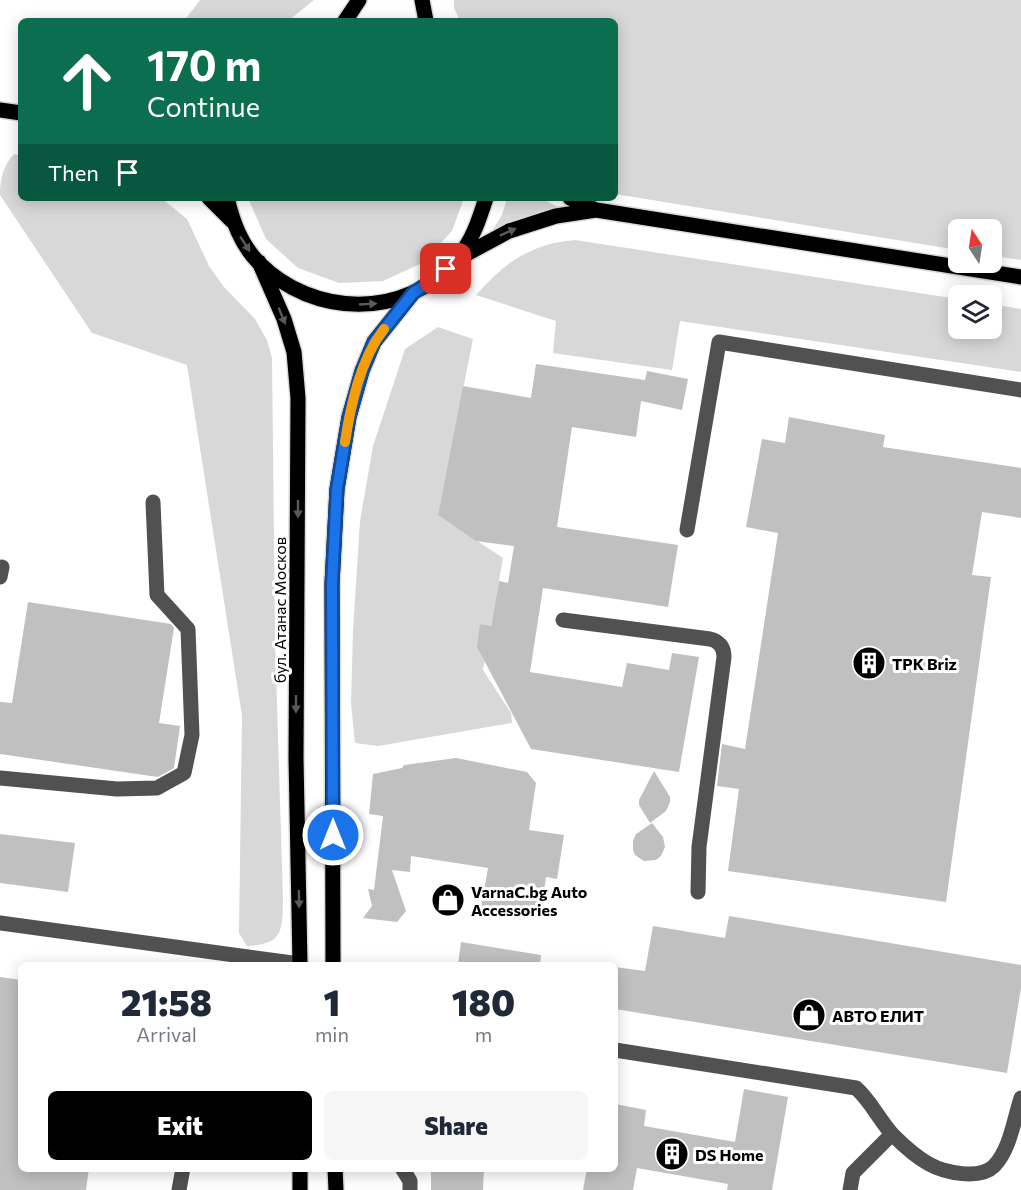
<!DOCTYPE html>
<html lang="en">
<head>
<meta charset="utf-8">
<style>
  :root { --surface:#fff; --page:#f6f6f7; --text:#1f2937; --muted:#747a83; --accent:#000 }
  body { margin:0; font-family:Commissioner,sans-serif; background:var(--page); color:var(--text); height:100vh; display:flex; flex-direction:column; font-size:22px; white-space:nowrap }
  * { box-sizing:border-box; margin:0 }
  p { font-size:20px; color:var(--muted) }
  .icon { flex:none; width:33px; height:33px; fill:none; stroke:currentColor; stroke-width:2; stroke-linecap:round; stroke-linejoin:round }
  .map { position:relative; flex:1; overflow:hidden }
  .drawer { position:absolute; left:18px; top:962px; width:600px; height:210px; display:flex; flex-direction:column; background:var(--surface); border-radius:9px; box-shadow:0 3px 15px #0003 }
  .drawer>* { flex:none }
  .guide { position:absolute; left:18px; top:18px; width:600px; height:183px; border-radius:9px; box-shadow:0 3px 15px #0003; background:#0b6e4f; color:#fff; overflow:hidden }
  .needle { width:39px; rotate:348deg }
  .tools { position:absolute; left:948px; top:219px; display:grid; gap:12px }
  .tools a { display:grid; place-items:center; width:54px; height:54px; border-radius:9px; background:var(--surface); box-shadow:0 3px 15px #0003; font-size:30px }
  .pin { position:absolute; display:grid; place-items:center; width:51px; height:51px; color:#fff; margin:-26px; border-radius:12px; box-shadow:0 3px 9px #0006 }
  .me { position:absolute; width:66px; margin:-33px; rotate:0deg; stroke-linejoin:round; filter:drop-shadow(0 0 4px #0008) }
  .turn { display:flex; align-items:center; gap:21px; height:126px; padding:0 30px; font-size:27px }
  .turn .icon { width:78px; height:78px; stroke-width:2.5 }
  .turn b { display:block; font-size:42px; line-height:51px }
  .then { display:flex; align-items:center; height:57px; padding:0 30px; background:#0003; gap:12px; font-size:22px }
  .eta { display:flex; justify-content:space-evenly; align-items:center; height:102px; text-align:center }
  .eta b { font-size:36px; font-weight:800; line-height:42px }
  .cta { display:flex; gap:12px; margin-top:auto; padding:12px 30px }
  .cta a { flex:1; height:69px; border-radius:9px; background:var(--accent); color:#fff; font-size:24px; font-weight:800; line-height:69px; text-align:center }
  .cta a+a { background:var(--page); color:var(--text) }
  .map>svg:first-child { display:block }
</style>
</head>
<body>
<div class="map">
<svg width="1021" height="1190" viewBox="0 0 1021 1190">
  <rect width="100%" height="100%" fill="#fff"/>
  <path fill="#d8d8d8" d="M200 0H314L288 21H184Z
    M454 0H1021V260L992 256V230H958V250L615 194V21H460L454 8Z
    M14 154 21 156V198H161L187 219 209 266 224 287 255 319 267 340 272 358 275 637 283 900C282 932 283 944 247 946L239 933 242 716 187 365 92 333 0 195C0 179 3 166 14 154Z
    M248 198H464L452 231 422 263 383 281 339 283 298 268 266 239Z
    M507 198H540L560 208 525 217 492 231 502 215Z
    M575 240 958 299V328H992V304L1021 309V372L680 321 672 370 553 353 556 321 476 295C505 262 531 244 575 240Z
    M438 327 473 339 438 515 503 558 483 670 511 713 512 723 378 746 355 743 351 703 353 631 360 521 373 446 405 349Z"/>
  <path fill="#c0c0c0" d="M536 364 645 380 647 371 688 379 682 410 641 401 636 437 572 427 557 527 678 545 668 607 543 588 530 672 622 687 627 663 669 670 672 653 699 657 679 772 531 749 477 647 480 624 491 626 499 581 508 583 514 546 476 541 438 515 463 386 531 398Z
    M789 417 885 435 883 447 1021 468V518L982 512 972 575 991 577 946 902 728 871 739 789 717 786 722 744 745 749 778 533 746 527 762 439 785 443Z
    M28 602 171 624 174 628 159 723 180 726 174 768 158 777 0 754V702L12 703Z
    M456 758 527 772 536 783 529 830 564 835 557 879 546 877 540 917 481 908 488 868 411 856 410 872 392 870 406 911 397 922 363 918 372 906 368 889 374 890 383 816 369 814 373 774 402 768 404 765Z
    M654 771 670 797V802L666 811 650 823 639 805V800Z
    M652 823 663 837 665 847 661 856 656 860 644 861 635 855 633 850V841L636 834Z
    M0 834 75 843 68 892 0 883Z
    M729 916 1021 965V988L1007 1073 615 1009V967L645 971 653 926 725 938Z
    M461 942 541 955 540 964H458Z
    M0 977 21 980V1168H89L86 1190H0Z
    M744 1089 788 1097 772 1190H727L728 1184 637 1168 633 1190H583L587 1168H615V1104L646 1110 644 1126 735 1142Z
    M431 1168H484L483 1190H431Z"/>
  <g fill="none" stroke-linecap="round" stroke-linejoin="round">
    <g stroke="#dbdbdb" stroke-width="18">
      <path id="major" d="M422 0 426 21
        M345 21 359 0
        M0 110 21 113
        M209 198 232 221
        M227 198C233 222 241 245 259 263 313 317 405 320 456 260 472 242 479 220 486 198
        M570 198 596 210 1021 277
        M459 258 509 231 556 216 596 210
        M259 262 284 319 294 352 298 398 296 758 300 964
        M333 964 332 584 337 489 349 417 362 371 374 342 413 293
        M300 1168V1190
        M335 1168 336 1190"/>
    </g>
    <path stroke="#515151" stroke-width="15" d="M687 530 719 342 1021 390
      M0 577 2 567
      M563 620 710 639C719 641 724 647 724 657L699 847 698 892
      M0 778 117 789 157 788 184 773 192 735 188 629 157 595 153 502
      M0 923 300 964
      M615 1050 856 1088C871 1101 879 1120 893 1135 903 1145 916 1157 929 1164 945 1173 980 1180 994 1166 1010 1150 1014 1119 1021 1098
      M402 1168 410 1181V1190
      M179 1190 183 1168
      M850 1190 853 1173 892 1134"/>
    <use href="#major" stroke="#000" stroke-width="15"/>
  </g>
  <defs><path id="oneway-solid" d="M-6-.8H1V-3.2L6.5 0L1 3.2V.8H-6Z" transform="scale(1.5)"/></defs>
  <g fill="#595959">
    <use href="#oneway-solid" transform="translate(508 232) rotate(-24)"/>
    <use href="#oneway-solid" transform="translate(245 244) rotate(57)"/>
    <use href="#oneway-solid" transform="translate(368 304) rotate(-3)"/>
    <use href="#oneway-solid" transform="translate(282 316) rotate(68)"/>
    <use href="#oneway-solid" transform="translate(298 509) rotate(90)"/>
    <use href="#oneway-solid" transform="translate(296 704) rotate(90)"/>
    <use href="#oneway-solid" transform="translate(299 899) rotate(89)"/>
  </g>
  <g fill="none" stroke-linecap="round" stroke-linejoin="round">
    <g stroke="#114b97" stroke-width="15">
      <path id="route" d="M333 835 332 584 337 489 349 417 362 371 374 342 413 293 436 278 446 269"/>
    </g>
    <use href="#route" stroke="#1a73e8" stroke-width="10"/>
    <path stroke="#f59e0b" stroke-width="10" d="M345 442C351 404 360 360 384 329"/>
  </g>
  <defs>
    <g id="building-disc" transform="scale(1.725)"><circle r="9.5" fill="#000" stroke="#fff"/><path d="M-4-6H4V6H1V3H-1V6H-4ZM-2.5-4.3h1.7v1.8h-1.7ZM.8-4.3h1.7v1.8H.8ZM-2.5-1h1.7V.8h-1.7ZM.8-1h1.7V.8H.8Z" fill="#fff"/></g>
    <g id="shop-disc" transform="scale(1.725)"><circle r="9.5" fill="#000" stroke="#fff"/><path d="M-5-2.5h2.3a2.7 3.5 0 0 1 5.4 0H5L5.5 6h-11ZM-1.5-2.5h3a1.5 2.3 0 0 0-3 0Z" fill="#fff"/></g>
  </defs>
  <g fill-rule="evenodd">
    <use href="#building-disc" x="869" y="663"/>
    <use href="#shop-disc" x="448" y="900"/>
    <use href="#shop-disc" x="809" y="1015"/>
    <use href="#building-disc" x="672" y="1154"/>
  </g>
  <g text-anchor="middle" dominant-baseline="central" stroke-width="6" stroke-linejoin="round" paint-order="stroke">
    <g font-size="16" fill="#000" stroke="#fff">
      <text transform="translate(279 610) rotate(-90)">бул. Атанас Москов</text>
    </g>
    <g font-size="16" font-weight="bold" fill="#000" stroke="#fff" text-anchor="start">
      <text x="892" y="663">TPK Briz</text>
      <text x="471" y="891">VarnaC.bg Auto<tspan x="471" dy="18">Accessories</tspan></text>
      <text x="832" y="1015">АВТО ЕЛИТ</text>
      <text x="695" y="1154">DS Home</text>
    </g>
  </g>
</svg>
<div class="tools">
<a><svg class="needle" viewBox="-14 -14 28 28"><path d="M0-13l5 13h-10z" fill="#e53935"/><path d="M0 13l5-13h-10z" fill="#747a83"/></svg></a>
<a><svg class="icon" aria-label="layers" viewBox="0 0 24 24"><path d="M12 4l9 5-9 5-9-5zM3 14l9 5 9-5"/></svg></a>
</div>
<div class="pin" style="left:446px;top:269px;background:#d93025"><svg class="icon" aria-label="arrive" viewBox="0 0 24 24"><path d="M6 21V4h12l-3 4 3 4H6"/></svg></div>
<svg class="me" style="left:333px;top:835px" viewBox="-20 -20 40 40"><circle r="17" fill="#1a73e8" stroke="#fff" stroke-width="3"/><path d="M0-11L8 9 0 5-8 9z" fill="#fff"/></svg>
<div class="guide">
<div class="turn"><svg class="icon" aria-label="ahead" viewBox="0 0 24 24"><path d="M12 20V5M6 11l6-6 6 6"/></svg><div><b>170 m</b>Continue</div></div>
<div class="then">Then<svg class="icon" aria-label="arrive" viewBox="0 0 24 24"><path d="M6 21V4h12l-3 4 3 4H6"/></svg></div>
</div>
<section class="drawer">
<div class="eta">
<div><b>21:58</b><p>Arrival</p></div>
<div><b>1</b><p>min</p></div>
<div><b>180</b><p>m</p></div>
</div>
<div class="cta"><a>Exit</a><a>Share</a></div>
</section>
</div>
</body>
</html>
